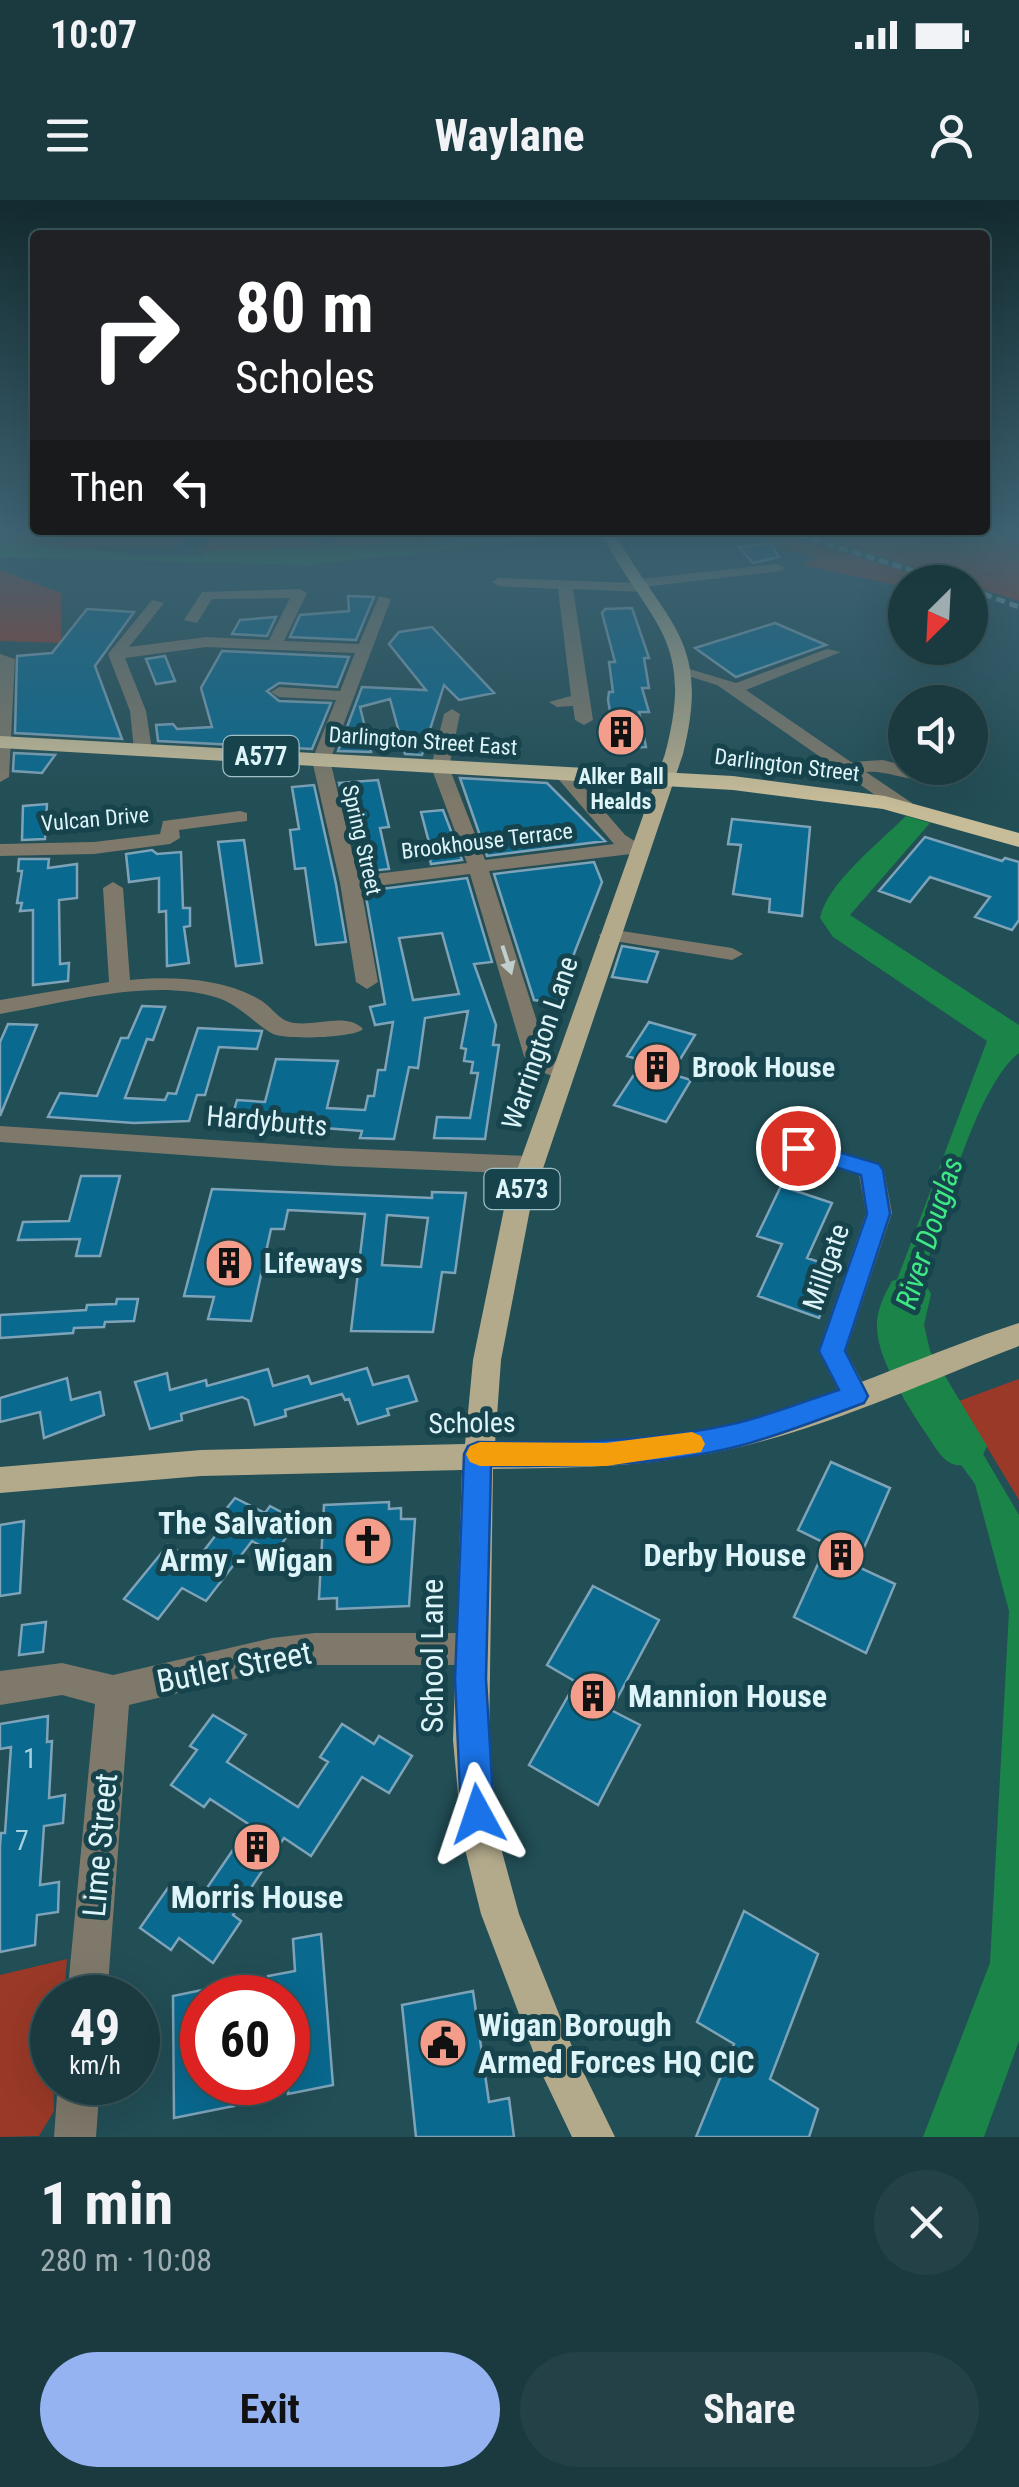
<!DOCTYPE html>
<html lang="en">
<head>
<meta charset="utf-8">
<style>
  :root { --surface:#1a3a40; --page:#234147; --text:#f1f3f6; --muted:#9fadb1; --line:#385459; --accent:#95b2f1 }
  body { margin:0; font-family:"Roboto Condensed",sans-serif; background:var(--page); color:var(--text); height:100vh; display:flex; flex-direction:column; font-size:38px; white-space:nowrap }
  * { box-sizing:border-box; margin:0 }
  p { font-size:32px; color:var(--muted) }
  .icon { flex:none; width:55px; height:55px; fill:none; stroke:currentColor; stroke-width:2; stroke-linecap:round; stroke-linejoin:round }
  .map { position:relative; height:1937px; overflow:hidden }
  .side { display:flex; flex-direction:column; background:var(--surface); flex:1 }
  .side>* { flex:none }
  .top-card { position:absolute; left:30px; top:30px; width:960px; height:305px; border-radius:10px; box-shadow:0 10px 40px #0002,0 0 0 2px var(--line); background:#202124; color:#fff; overflow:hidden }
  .needle { width:65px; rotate:204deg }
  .fabs { position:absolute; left:888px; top:365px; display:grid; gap:20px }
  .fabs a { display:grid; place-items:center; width:100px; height:100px; border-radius:50%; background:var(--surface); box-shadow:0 10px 40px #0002,0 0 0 2px var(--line); font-size:50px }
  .speed { position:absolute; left:30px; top:1775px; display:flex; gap:20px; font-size:50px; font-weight:700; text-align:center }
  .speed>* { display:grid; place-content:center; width:130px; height:130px; border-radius:50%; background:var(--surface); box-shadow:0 10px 40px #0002,0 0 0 2px var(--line); line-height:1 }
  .speed small { font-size:25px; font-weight:400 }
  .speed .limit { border:15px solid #d22; background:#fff; color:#111 }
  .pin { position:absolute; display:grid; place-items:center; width:85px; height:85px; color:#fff; margin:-42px; border:5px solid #fff; border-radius:50%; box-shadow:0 2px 10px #0007 }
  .me { position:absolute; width:110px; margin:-55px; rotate:355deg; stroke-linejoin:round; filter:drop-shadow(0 0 8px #0008) }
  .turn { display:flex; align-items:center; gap:35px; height:210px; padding:0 40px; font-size:45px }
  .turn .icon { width:130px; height:130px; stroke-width:2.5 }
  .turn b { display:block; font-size:70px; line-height:85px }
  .then { display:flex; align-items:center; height:95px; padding:0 40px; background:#0003; gap:20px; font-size:38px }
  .round { display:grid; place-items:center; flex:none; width:105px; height:105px; border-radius:52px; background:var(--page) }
  .head { display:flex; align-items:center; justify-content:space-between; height:170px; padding:0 40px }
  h1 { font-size:60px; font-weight:700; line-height:75px }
  .cta { display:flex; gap:20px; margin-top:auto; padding:20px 40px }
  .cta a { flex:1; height:115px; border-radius:60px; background:var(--accent); color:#111; font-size:40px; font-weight:700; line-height:115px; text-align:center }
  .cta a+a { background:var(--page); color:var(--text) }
  .status { display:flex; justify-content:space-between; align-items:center; height:70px; padding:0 50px; background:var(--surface); direction:ltr }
  .status svg { height:28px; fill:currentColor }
  header { display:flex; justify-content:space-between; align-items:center; height:130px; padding:0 40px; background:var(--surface); font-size:45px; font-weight:700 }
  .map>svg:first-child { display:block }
</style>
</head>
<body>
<div class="status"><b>10:07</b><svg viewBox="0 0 49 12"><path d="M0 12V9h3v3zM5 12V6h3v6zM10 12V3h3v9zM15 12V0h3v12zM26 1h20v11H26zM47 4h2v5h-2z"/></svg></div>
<header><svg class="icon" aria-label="menu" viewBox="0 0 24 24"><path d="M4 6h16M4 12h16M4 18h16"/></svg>Waylane<svg class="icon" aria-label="person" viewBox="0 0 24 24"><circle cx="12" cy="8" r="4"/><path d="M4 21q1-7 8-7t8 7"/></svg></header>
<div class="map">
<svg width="1019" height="1937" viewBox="0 0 1019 1937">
  <rect width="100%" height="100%" fill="#224e56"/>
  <path fill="#9a3927" d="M0 335H169L185 342 171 347 52 348 0 342Z
    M211 335H312L319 349 202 351Z
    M328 335H438L441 341 335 348Z
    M762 335H785L942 382H905V387L803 365 813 357 782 348Z
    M812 335H1019V401Z
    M0 370 61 393V443L0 441Z
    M1019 1179V1300L959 1201Z
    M67 1759 64 1797 52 1798 54 1911 39 1936 0 1937V1775Z"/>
  <path fill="#1b8448" d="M531 335H587L308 365 0 357V342L124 352 120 355 197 357 206 355 199 352C309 348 420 342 531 335Z
    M906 616 930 623 850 715 1019 825V853C971 890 932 1052 912 1115L923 1145 894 1156 882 1136 886 1109 987 841 833 737 820 718C827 683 880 642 906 616Z
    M946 1191 1019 1315V1841L984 1937H923L990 1763 1009 1411 975 1284 916 1203Z"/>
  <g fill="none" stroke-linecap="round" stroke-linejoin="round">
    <path fill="#1b8448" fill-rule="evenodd" d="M908 1076 924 1081 931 1094 924 1125 930 1151 987 1246 980 1261C961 1268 949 1268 937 1250 917 1220 877 1163 877 1127 876 1112 884 1095 892 1081Z"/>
  </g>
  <path fill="#09698f" stroke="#7ea3b8" stroke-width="2.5" fill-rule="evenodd" d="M771 344 779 357 753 363 739 347Z
    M348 396 374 397 356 440 290 437 300 415 349 411Z
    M632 408 649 458H644L649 488H642L649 512H639L646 547 608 548 602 518 611 517 608 500 609 492H613L609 462H615L602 413 605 409Z
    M87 409 134 412 95 466 122 539 15 533 17 456 52 453Z
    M276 417 267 436 232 434 240 420Z
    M775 423 826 445 736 477 695 448Z
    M432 427 494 493 459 500 444 485 422 555 405 554 390 499 360 507 371 552 338 551 362 487 426 490 389 444 399 432Z
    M222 451 349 457 337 487 279 483 267 491 279 501 331 503 312 549 158 541 156 525 173 524 177 529 212 527 201 488Z
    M165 456 175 481 156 484 146 459Z
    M14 553 55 555 42 573 13 571Z
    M460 578 547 583 605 641 487 656Z
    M378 580 389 627 380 628 389 669 361 672 339 583Z
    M314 585 336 684 346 742 316 745 305 668 295 669 290 630 299 629 292 587Z
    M47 604 45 639 22 640 23 606Z
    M443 610 462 660 431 664 428 651 431 650 421 612Z
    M732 619 810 627 802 716 769 712 770 699 733 694 741 645 728 644Z
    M925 637 1002 661 1005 658 1019 662V720L1012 730 975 717 990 697 930 677 910 702 879 691Z
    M244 640 262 763 236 766 218 642Z
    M152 650 157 654 181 652 183 708H190V726L184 727 189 763 167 766 166 711 159 712V678L129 682 126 654Z
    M19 659H49L48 668 77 664V698L59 700 60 764 69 763 68 781 33 785V710L20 711 22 703H17L22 671H18Z
    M594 662 602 682 570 764 578 765 563 804 534 800 494 674Z
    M467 678 492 762 474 764 496 825 493 845H499L485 939 434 938 437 917 470 918 478 873H471L473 862 464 861 466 849 461 848 468 811 425 818 418 868 409 867 394 939 360 938 362 931 231 921 237 900 265 902 276 859 338 861 327 908 365 910 368 896H374L378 870H385L393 822 375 825 370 807 385 804 365 691ZM442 733 459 794 413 800 399 738Z
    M622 746 658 752 647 782 612 777Z
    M142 806 165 807 153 840 147 839 125 898 165 900 168 893 176 894 198 828 262 831 257 849 219 847 205 895H197L189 921 134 923 48 917 60 893 97 896 121 838H128Z
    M649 822 695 835 671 874 691 880 666 922 614 905 643 861 627 856Z
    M8 824 37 825 0 916V842Z
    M81 976H120L100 1056H76L80 1039 18 1040 23 1022 69 1021Z
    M781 986 832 1003 807 1058 840 1069 819 1118 758 1096 782 1044 757 1036Z
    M212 989 432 998V992L466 993 455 1073 442 1072 433 1132 351 1131 365 1014 288 1010 284 1029H271L251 1121 208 1119 214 1097 184 1096ZM387 1015 428 1018 421 1067 382 1065Z
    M117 1099H138L134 1121 105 1122 104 1127 74 1128 73 1133 0 1138V1115L86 1110 87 1105 116 1104Z
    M367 1168 373 1185 408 1176 417 1201 387 1209 389 1215 358 1224 349 1199 345 1200 342 1194 285 1210 286 1216 255 1225 248 1200 242 1197 181 1214 182 1220 150 1229 135 1182 167 1173 170 1190 206 1180 207 1186 268 1169 273 1186 308 1176 311 1184Z
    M67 1178 71 1200 100 1192 104 1215 44 1238 40 1212 0 1222V1198Z
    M831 1262 890 1288 856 1366 895 1384 866 1453 794 1417 827 1344 798 1330Z
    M235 1298 265 1313 270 1306 298 1321 275 1353 252 1341 206 1401 182 1388 158 1419 124 1399 168 1345 196 1361 222 1327 215 1323Z
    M389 1302V1309L401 1308V1319H415L409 1406 337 1409V1398L319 1399 324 1305Z
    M24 1321 20 1393 0 1396V1325Z
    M593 1386 659 1420 611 1510 640 1525 598 1605 529 1565 576 1482 547 1465Z
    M46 1422 43 1452 19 1455 22 1425Z
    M213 1515 246 1535 227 1562 298 1607 328 1562 320 1557 342 1524 374 1544 379 1536 412 1556 389 1593 362 1577 311 1656 284 1638 233 1715 241 1721 213 1763 179 1738 171 1750 140 1728 170 1685 196 1704 250 1625 210 1599 204 1607 171 1585 197 1550 190 1546Z
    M48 1516 47 1542 52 1541 49 1598 65 1595 63 1623 44 1626 40 1685 59 1682 58 1712 37 1715 35 1745 0 1752V1646L1 1633H5L11 1547 0 1549V1524Z
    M744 1711 818 1754 770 1879 818 1909 809 1937H696L734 1844 697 1822Z
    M321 1734 333 1885 288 1894V1798H269L268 1776 295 1771 293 1739Z
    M202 1790V1882H233L234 1906 174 1918 173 1796Z
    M473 1791 489 1902 509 1898 514 1937H416L402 1805Z"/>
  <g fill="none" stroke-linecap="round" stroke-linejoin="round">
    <path fill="#7e796a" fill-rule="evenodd" d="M777 364 784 368 782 371 651 386 645 392 573 389 593 520 584 525 575 520 573 506 557 507 549 502 571 496 558 389 499 386 492 382 499 378 634 383 641 379Z
      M300 389 307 393 284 441 359 444 379 396 391 399 330 560 358 676 467 663 431 567 444 514 452 509 460 514 449 567 485 660 614 644 554 574 563 569 569 570 625 635 649 650 639 656 631 654 489 671 547 853 555 861 570 865 574 870 570 875C552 880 535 871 524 856L470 674 361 688 378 782 367 789 356 782 340 683 312 560 336 500 279 497 271 492 279 487 340 491 355 453 206 447 125 458 146 511 152 550 143 555 134 550 130 511 108 454 152 400 164 403 129 447 206 437 269 440 290 398 212 399 197 423 184 420 202 392Z
      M827 449 841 452 746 490 851 562 883 560 924 571V579C905 581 886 570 866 572L912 603V611H898L717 485 675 472 683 467 736 483Z
      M0 454 15 459 9 577 0 582Z
      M240 611 247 613V621L179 630 180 638 170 644 94 654 0 656V644L94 642 160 634 163 621Z
      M113 682 123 688 130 780C173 776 224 778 262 801 270 806 278 818 287 821 309 830 346 810 363 829 355 838 286 840 273 834 252 822 239 804 215 797 149 778 66 803 0 814V800L109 782 103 688Z
      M609 729 732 748 743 754 732 760 602 739 599 735Z
      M0 926 337 948 529 956 541 965 529 974 337 966 0 942Z
      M798 939 880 964 884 970 892 1013 846 1151 870 1196 865 1204 855 1208 845 1204 818 1151 866 1013 859 975 789 954 786 948Z
      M315 1433H471L483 1438 488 1449 483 1460 471 1465H315L272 1470 129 1505 107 1798H67L95 1504 62 1495 0 1505V1471L62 1463 113 1475 272 1438Z
      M58 1882H100L96 1937H54Z"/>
    <path fill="#b3aa8c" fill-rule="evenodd" d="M602 335H616C665 424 712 438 683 554L531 1004 501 1160 495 1244C576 1242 658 1242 738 1222 835 1198 924 1154 1019 1123V1146C922 1183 825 1229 722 1251 646 1267 570 1268 493 1269L489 1540 498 1637 519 1714 577 1859 615 1937H572L541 1872 481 1714 462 1637 453 1540 462 1270 201 1276 0 1293V1267L201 1250 465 1244 473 1160 505 1004 665 554C696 438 650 425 602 335Z"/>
    <path fill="#c8bd99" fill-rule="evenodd" d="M0 536 733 576 885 596 1019 633V647L883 609 733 590 0 548Z"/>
    <path stroke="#7fa0a7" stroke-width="5" stroke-dasharray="9 5" stroke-linecap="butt" d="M799 335 949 382
      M970 389 1019 407"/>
  </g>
  <defs><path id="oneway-solid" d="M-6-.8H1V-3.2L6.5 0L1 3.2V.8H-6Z" transform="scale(2.5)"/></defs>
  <use fill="#c0cfce" href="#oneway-solid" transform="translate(507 760) rotate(72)"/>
  <linearGradient id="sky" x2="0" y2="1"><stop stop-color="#132b2f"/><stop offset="0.55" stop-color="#3e6373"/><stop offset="1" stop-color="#3e6373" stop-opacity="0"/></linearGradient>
  <rect width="1019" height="606" fill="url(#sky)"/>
  <path fill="#1a73e8" stroke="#114b97" stroke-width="2.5" d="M798 940 879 964 883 970 890 1014 845 1151 868 1196 864 1203C823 1218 781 1235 739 1246 657 1267 575 1266 491 1266L486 1479 494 1614 489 1625 478 1630 466 1625 461 1614 455 1479 464 1254 468 1246 478 1242C565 1243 651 1243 737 1223 771 1215 805 1201 839 1190L819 1151 867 1014 861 975 790 953 787 948Z"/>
  <path fill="#f59e0b" d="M692 1232 701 1236 705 1244 701 1252 606 1266H480L470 1262 466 1254 470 1246 480 1242 606 1243Z"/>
  <defs>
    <g id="building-disc" transform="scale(2.5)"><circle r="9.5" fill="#f49d8b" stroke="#16434c"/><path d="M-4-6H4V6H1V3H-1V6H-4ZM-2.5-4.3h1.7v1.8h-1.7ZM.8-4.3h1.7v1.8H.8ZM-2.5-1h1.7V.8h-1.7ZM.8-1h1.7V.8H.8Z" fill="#111"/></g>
    <g id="church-disc" transform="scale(2.5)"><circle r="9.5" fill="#f49d8b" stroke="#16434c"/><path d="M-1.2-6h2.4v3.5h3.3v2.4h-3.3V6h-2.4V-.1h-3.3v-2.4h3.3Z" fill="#111"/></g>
    <g id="civic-disc" transform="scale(2.5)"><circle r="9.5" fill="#f49d8b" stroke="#16434c"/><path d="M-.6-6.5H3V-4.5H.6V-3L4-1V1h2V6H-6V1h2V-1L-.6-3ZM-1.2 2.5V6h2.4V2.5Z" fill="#111"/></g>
  </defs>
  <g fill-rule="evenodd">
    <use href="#building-disc" x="621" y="532"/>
    <use href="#building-disc" x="657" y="867"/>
    <use href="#building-disc" x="229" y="1063"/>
    <use href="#church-disc" x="368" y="1341"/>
    <use href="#building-disc" x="841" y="1355"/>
    <use href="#building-disc" x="593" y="1496"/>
    <use href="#building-disc" x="257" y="1647"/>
    <use href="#civic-disc" x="443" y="1843"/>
  </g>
  <g text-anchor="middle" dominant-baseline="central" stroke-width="10" stroke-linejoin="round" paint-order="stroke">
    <g font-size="22" fill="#ddf4f9" stroke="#16434c">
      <text transform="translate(423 541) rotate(4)">Darlington Street East</text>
      <text transform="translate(787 565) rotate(7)">Darlington Street</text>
      <text transform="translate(95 619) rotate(-5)">Vulcan Drive</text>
      <text transform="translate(362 640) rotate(77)">Spring Street</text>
      <text transform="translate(487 641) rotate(-7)">Brookhouse Terrace</text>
    </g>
    <g font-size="22" font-weight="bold" fill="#ddf4f9" stroke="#16434c">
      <text x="621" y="576">Alker Ball<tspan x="621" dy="25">Healds</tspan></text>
    </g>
    <g fill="#16434c" stroke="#a1bfc5" stroke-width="2.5">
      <rect x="223.5" y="536" width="75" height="40" rx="8"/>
      <rect x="484.5" y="969" width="75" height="40" rx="8"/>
    </g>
    <g font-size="25" font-weight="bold" fill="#ddf4f9">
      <text x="261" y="556">A577</text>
      <text x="522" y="989">A573</text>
    </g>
    <g font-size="28" fill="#ddf4f9" stroke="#16434c">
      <text transform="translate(540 843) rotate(-71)">Warrington Lane</text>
      <text transform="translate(267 921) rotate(5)">Hardybutts</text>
      <text transform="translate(826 1067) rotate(-71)">Millgate</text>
      <text transform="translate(472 1223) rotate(-1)">Scholes</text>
    </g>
    <g font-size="28" font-weight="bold" fill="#ddf4f9" stroke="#16434c" text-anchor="start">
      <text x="692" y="867">Brook House</text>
      <text x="264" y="1063">Lifeways</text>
    </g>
    <g font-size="28" fill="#a8d1de">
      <text x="30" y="1558">1</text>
      <text x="22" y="1640">7</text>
    </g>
    <g font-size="30" font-style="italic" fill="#3ee784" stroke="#16434c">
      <text transform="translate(929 1033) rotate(-72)">River Douglas</text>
    </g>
    <g font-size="32" font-weight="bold" fill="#ddf4f9" stroke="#16434c" text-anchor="end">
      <text x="333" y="1323">The Salvation<tspan x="333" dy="37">Army - Wigan</tspan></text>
      <text x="806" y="1355">Derby House</text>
      <text x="628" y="1496" text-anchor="start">Mannion House</text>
      <text x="257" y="1697" text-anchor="middle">Morris House</text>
      <text x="478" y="1825" text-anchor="start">Wigan Borough<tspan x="478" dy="37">Armed Forces HQ CIC</tspan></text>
    </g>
    <g font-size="32" fill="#ddf4f9" stroke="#16434c">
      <text transform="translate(432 1456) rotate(-90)">School Lane</text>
      <text transform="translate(234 1467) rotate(-11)">Butler Street</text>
      <text transform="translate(100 1645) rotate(-85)">Lime Street</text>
    </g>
  </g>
</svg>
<div class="fabs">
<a><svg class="needle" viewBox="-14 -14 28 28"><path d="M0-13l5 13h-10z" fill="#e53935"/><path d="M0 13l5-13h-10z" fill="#9fadb1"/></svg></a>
<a><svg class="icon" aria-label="sound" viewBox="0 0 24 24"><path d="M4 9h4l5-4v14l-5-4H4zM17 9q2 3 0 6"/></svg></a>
</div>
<div class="speed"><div>49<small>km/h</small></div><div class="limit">60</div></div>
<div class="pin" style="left:798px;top:948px;background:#d93025"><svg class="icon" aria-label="arrive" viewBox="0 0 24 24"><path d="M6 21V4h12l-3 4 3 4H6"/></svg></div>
<svg class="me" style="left:478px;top:1614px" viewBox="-20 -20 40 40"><path d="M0-17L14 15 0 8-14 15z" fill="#1a73e8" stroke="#fff" stroke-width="4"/></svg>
<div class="top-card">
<div class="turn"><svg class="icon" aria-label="right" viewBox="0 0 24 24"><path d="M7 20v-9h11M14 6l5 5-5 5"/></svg><div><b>80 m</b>Scholes</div></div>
<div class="then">Then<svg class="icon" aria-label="left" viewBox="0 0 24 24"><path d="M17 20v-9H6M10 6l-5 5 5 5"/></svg></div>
</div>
</div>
<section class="side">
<div class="head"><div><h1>1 min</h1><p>280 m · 10:08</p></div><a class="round"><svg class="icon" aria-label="close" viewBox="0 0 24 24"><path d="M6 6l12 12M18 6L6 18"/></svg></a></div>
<div class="cta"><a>Exit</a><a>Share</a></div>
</section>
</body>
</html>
